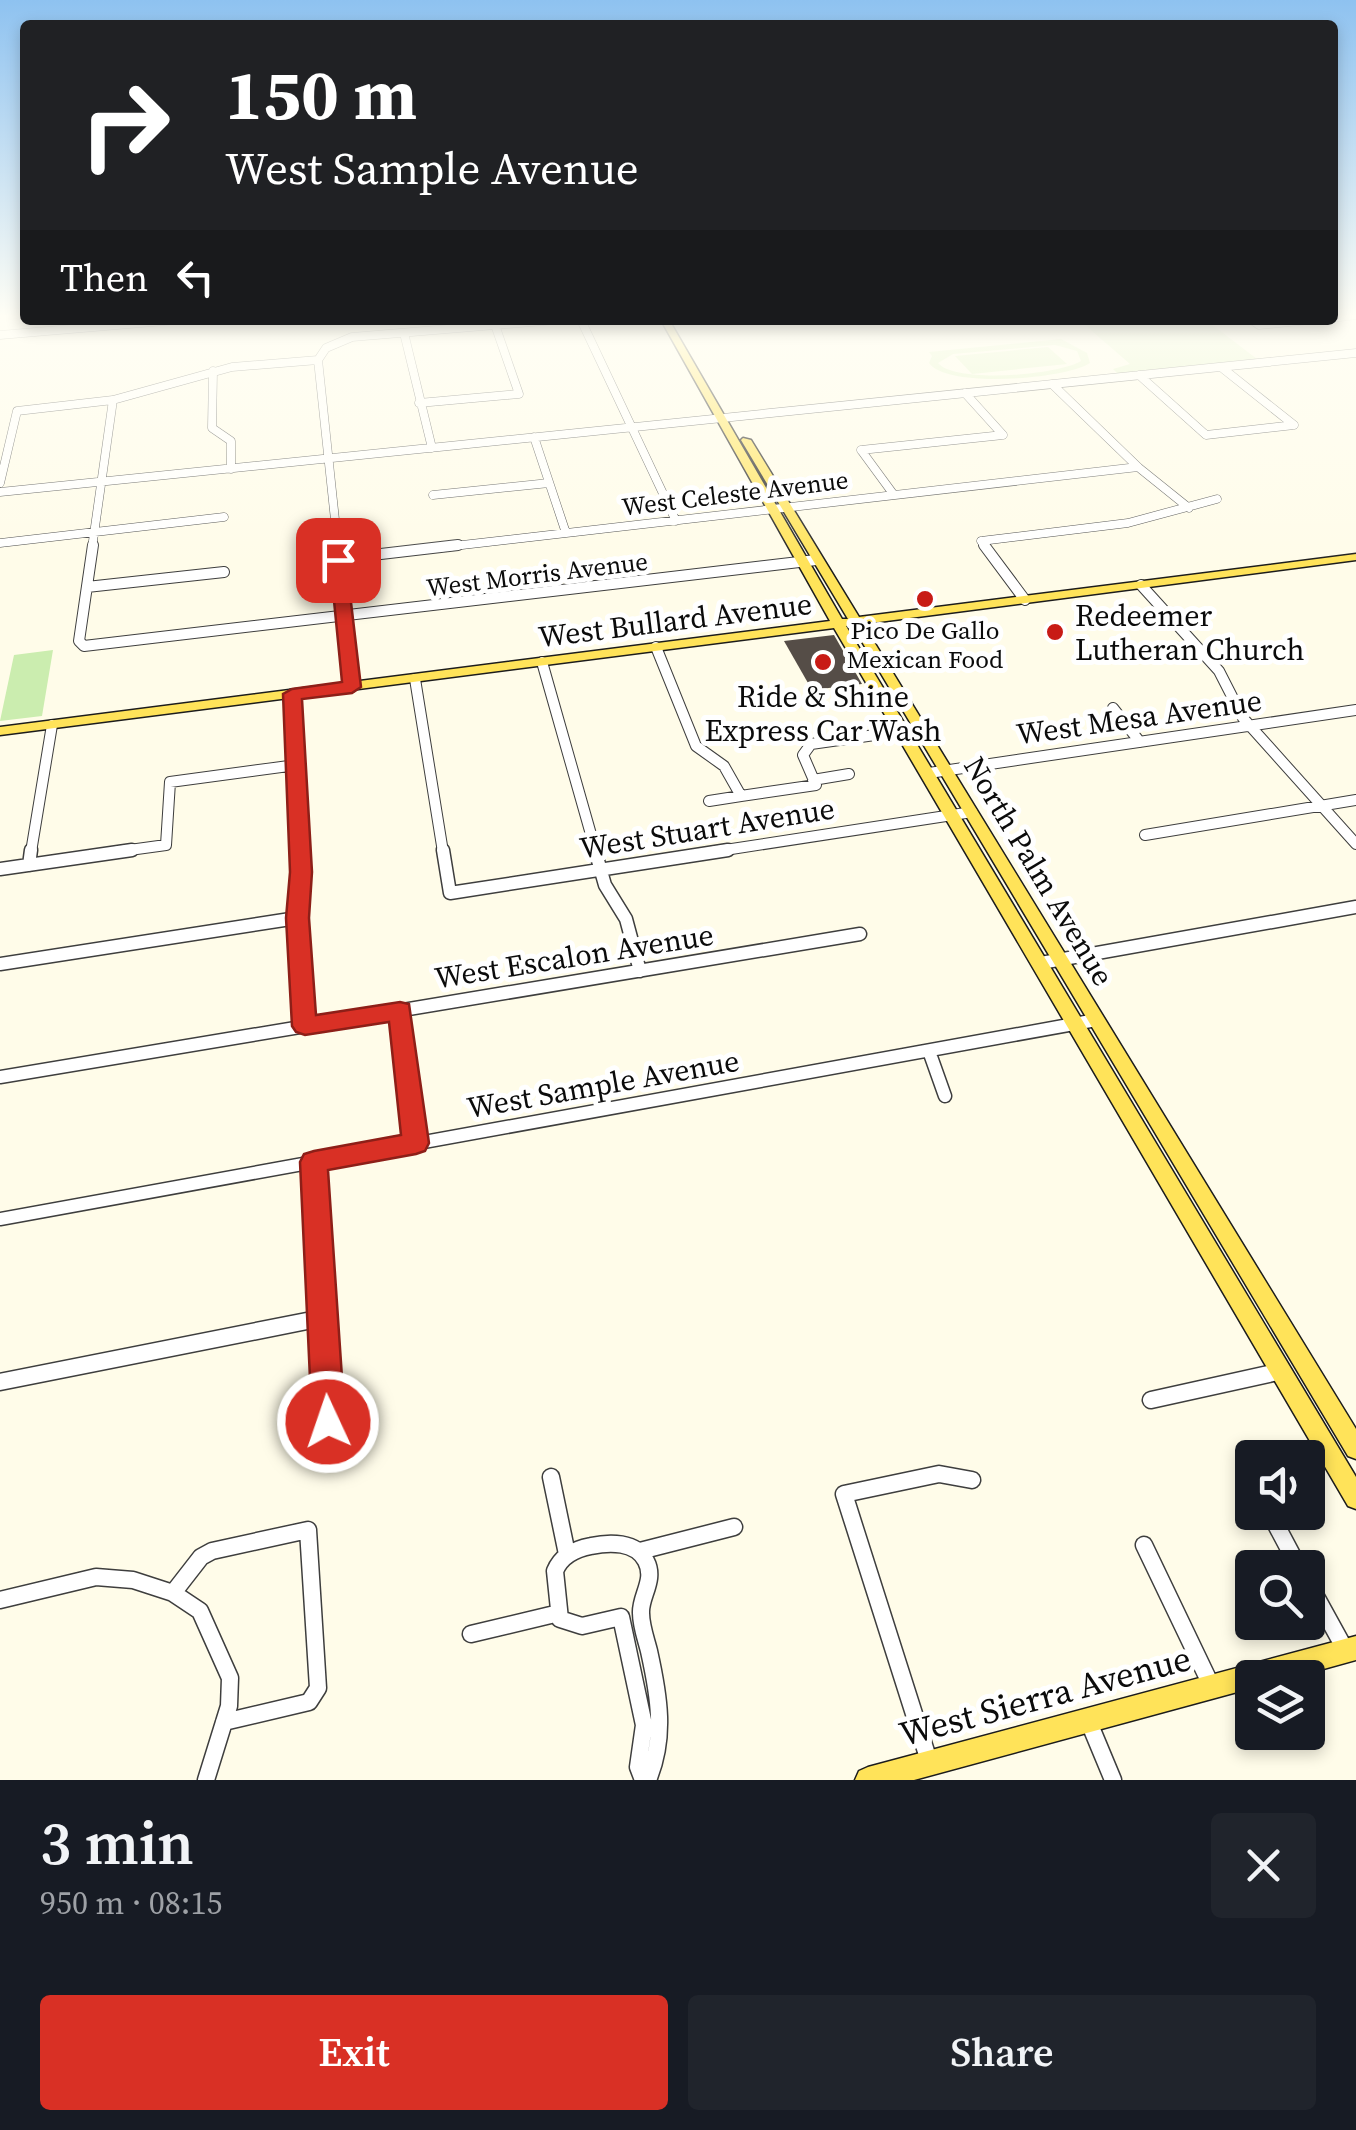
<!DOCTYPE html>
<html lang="en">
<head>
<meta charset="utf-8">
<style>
  :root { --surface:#171b24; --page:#20242c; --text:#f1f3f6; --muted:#9ea1a6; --accent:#d93025 }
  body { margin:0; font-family:"Source Serif 4",serif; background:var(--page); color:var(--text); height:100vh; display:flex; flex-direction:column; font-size:38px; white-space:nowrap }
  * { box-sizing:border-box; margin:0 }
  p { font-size:32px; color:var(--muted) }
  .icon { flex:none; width:55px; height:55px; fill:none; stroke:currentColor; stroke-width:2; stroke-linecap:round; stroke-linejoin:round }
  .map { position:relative; height:1780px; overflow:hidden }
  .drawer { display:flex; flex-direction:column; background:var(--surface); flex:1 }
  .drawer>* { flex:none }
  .guide { position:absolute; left:20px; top:20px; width:1318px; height:305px; border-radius:10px; box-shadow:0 5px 15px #0003; background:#202124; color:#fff; overflow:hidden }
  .tools { position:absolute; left:1235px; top:1440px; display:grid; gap:20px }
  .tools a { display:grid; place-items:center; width:90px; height:90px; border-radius:10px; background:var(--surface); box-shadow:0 5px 15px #0003; font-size:50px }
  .pin { position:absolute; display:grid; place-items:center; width:85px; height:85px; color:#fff; margin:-42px; border-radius:20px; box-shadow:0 5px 15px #0006 }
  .me { position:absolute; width:110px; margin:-55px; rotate:357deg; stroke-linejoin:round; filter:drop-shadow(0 0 8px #0008) }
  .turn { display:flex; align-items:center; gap:35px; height:210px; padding:0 40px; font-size:45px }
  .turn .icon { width:130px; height:130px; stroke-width:2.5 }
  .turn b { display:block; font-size:70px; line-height:85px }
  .then { display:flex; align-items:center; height:95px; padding:0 40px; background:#0003; gap:20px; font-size:38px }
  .round { display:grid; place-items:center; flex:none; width:105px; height:105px; border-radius:10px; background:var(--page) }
  .headline { display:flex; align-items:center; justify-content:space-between; height:170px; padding:0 40px }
  h1 { font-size:60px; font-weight:600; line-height:75px }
  .action { display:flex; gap:20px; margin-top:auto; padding:20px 40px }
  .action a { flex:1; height:115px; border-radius:10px; background:var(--accent); color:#fff; font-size:40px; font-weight:600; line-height:115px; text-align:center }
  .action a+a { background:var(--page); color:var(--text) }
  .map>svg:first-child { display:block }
</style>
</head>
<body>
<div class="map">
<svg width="1356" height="1780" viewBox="0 0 1356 1780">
  <rect width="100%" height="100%" fill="#fffce9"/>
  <path fill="#cbedaf" d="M53 650 42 716 0 721 14 655Z"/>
  <path fill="#dff3c2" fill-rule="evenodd" d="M1091 320H1206L1257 359 1118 374 1113 369 1130 364 1085 325Z
    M1061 339 1087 353 1090 363C1066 379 947 389 929 363L932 356 929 352ZM1055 345 1077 351 1081 361C1059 375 955 384 938 363L953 354Z
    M1048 347 1067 364 972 374 955 356Z"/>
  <path fill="#554d47" d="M834 635 862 684 812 690 784 641Z"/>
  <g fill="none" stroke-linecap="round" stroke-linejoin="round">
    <g stroke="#3e3e3e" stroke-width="9">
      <path id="minor-far3" d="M1332 318 1356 315
        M581 320 676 521
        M1252 320 1259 325 1309 320
        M404 333 432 448
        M0 335 176 320
        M318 360 338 548
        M1221 367 1294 425
        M213 371 212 428 231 441V469
        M1139 375 1206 435 1294 425
        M1052 384 1138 467 1189 508
        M965 393 1003 435
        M419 403 519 394 494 322
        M534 437 566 533
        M861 450 1003 435
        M861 450 894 495
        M0 483 17 411 113 400 232 367 318 360 326 348 352 337 555 320
        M0 492 1356 353
        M433 495 549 483
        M981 541 1128 523 1217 499
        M981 541 986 548
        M0 543 224 517
        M92 548 113 400
        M436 548 1138 467"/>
    </g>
    <g stroke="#3e3e3e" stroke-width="12">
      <path id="minor-far2" d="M93 545 79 641 84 646 816 560
        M337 545 352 687
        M984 545 1025 600
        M338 559 458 545
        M1141 585 1219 671 1243 718 1356 844
        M87 587 224 572
        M656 647 696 746 724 766 741 796 816 785 803 755 811 744 903 731
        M542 662 596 852
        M415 679 443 852
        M292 694 298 852
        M1113 708 1140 742
        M929 773 1356 710
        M813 780 849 774
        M709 801 741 796
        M1145 835 1356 800
        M31 852 52 725
        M115 852 166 845 170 782 296 765
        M712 852 972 812"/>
    </g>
    <g stroke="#3e3e3e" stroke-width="15">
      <path id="minor-far1" d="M298 850 305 1026
        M443 850 450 893 728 850
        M595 850 605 885 626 919 640 971
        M29 865 31 850
        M0 869 132 850
        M1041 963 1356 907
        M0 964 297 918
        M400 1011 416 1143
        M929 1051 945 1096
        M0 1077 860 934
        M314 1162 319 1253
        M0 1219 1096 1020"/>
    </g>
    <g stroke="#3e3e3e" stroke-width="19">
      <path id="minor" d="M319 1251 329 1422
        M0 1382 322 1318
        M1151 1400 1282 1371
        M551 1477 567 1554
        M1273 1519 1299 1568
        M1144 1545 1212 1687
        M640 1551 734 1527
        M1308 1582 1346 1651
        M173 1593 201 1557 212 1551 308 1530 318 1688 309 1702 224 1722
        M0 1600 96 1577 133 1580 173 1593 200 1611 230 1678 229 1706 206 1780
        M471 1634 559 1613
        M1088 1720 1113 1780
        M930 1764 844 1494 939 1474 972 1480
        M643 1780 638 1767 644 1725 621 1617 582 1626 560 1619 555 1571C561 1556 575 1549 591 1546 609 1542 636 1541 646 1561 656 1580 640 1596 641 1613 641 1626 646 1639 649 1651 659 1696 666 1737 648 1780"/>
    </g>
    <g stroke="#1c1c1c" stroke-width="3">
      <path id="major" d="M661 320H669L842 619H848L741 440 743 438 751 440 859 617 1356 554V560L863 624 1356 1429V1459L1348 1456 852 625 846 626 1356 1477V1509L1348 1506 834 628 0 735V727L830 621Z
        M1356 1636V1660L1291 1678H1252V1688L914 1780H855L859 1771 868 1767Z"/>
    </g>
    <use href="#minor-far3" stroke="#fff" stroke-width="8"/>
    <use href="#minor-far2" stroke="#fff" stroke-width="10"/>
    <use href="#minor-far1" stroke="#fff" stroke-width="12"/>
    <use href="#minor" stroke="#fff" stroke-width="16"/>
    <use href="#major" fill="#ffe359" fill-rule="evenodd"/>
  </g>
  <linearGradient id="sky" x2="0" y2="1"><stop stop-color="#8ec2f0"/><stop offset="0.56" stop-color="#fffef5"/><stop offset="1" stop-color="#fffef5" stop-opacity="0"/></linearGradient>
  <rect width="1356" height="564" fill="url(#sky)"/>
  <path fill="#d93025" stroke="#8d1f18" stroke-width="2.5" d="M338 554 346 560 361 687 352 693 302 699 312 872 309 918 316 1015 400 1002 409 1004 429 1143 425 1151 416 1154 328 1170 345 1422 340 1433 328 1438 317 1433 312 1422 300 1162 304 1154 314 1151 401 1135 389 1022 305 1035 296 1032 292 1026 286 918 290 872 283 694 292 689 342 682 330 560Z"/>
  <g fill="#c81b16" stroke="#fff" stroke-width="4">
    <circle cx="925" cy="599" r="10"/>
    <circle cx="1055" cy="632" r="10"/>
    <circle cx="823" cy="662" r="10"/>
  </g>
  <g text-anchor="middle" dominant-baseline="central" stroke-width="10" stroke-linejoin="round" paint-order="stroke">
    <g font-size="25" fill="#0b0b0b" stroke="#fff">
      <text transform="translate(735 493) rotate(-7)">West Celeste Avenue</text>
      <text transform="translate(537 574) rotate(-7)">West Morris Avenue</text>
    </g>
    <g font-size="25" fill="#0b0b0b" stroke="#fff">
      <text x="925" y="630">Pico De Gallo<tspan x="925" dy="29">Mexican Food</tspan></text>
    </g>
    <g font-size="30" fill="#0b0b0b" stroke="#fff" text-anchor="start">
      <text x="1075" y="615">Redeemer<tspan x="1075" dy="34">Lutheran Church</tspan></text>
      <text x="823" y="696" text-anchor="middle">Ride &amp; Shine<tspan x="823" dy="34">Express Car Wash</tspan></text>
    </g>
    <g font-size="30" fill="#0b0b0b" stroke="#fff">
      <text transform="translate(675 620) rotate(-7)">West Bullard Avenue</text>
      <text transform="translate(1139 717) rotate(-8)">West Mesa Avenue</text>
      <text transform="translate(707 828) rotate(-9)">West Stuart Avenue</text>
      <text transform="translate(1039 871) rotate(59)">North Palm Avenue</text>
      <text transform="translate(574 956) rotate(-9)">West Escalon Avenue</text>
      <text transform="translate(603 1084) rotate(-10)">West Sample Avenue</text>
    </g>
    <g font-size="35" fill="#0b0b0b" stroke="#fff">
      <text transform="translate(1045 1696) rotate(-15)">West Sierra Avenue</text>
    </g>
  </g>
</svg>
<div class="tools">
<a><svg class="icon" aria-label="sound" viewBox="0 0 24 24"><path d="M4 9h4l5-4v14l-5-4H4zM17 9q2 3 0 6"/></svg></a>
<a><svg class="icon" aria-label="search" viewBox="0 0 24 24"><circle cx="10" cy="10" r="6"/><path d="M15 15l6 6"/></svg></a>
<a><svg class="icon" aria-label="layers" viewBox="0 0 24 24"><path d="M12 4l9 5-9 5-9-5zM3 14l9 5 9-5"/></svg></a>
</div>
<div class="pin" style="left:338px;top:560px;background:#d93025"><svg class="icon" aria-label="arrive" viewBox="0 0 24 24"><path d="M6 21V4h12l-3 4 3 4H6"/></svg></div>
<svg class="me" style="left:328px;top:1422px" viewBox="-20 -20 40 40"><circle r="17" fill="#d93025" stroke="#fff" stroke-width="3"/><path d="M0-11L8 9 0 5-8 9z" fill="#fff"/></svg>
<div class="guide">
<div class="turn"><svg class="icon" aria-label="right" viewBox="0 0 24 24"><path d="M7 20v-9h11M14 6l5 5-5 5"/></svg><div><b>150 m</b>West Sample Avenue</div></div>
<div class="then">Then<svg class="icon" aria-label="left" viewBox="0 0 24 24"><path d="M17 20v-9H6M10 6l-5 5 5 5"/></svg></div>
</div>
</div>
<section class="drawer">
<div class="headline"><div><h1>3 min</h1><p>950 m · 08:15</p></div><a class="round"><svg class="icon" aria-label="close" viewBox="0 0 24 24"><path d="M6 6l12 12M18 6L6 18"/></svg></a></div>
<div class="action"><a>Exit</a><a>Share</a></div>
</section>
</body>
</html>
